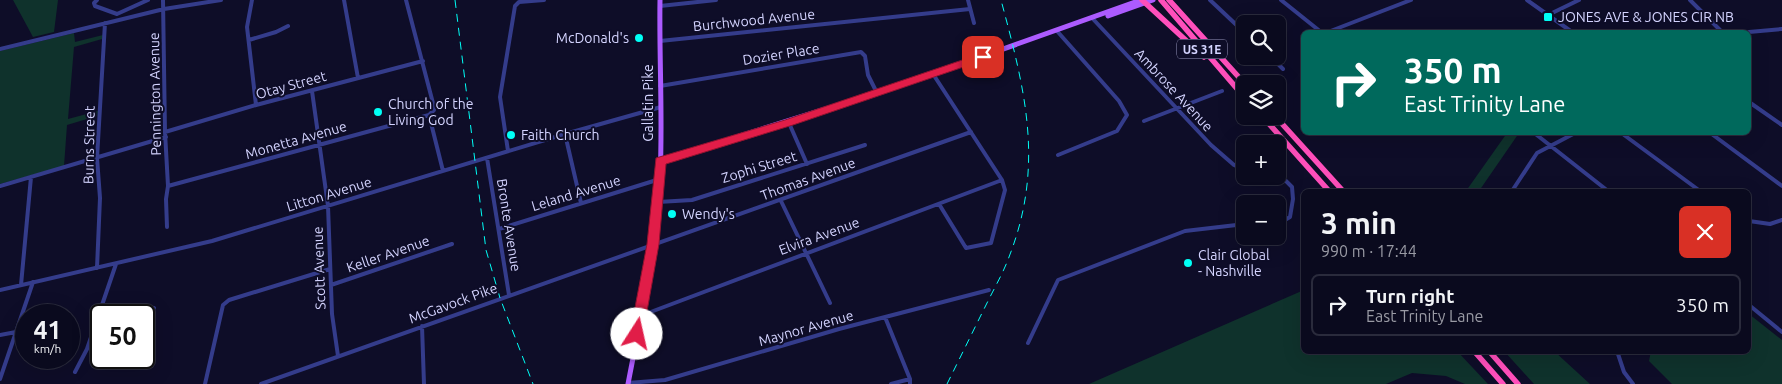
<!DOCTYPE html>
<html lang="en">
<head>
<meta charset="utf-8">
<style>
  :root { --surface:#0a0a1e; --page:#18182b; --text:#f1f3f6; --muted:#999aa4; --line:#2a2b3c }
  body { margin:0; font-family:Ubuntu,sans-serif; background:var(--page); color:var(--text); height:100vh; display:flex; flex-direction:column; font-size:19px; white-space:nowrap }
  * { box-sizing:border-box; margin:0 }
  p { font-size:16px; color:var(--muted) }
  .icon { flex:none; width:28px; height:28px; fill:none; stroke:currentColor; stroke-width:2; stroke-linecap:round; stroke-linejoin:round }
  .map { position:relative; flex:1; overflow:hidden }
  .sheet { position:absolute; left:1301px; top:189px; width:450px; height:165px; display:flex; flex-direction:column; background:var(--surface); border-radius:8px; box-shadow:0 5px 20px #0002,0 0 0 1px var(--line) }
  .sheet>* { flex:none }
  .banner { position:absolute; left:1301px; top:30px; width:450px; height:105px; border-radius:8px; box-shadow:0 5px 20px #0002,0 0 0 1px var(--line); background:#00695c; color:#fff; overflow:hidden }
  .controls { position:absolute; left:1236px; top:15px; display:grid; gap:10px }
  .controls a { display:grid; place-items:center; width:50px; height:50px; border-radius:8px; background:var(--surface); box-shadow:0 5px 20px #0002,0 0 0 1px var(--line); font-size:25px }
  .speed { position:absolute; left:15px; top:304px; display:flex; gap:10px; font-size:25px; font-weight:700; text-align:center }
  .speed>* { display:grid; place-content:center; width:65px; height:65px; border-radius:50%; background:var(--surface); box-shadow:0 5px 20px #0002,0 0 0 1px var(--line); line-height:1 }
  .speed small { font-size:12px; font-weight:400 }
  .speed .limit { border:2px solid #111; border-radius:8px; background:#fff; color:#111 }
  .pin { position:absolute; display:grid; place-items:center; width:42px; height:42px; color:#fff; margin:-21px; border-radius:10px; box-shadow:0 2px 8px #0006 }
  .me { position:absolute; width:55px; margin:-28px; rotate:10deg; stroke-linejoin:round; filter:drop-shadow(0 0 4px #0008) }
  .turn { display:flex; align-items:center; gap:18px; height:105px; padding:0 20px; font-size:22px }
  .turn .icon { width:65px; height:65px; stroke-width:2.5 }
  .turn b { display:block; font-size:35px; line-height:42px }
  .round { display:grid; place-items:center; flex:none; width:52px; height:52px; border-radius:8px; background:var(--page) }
  .summary { display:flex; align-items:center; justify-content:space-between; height:85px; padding:0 20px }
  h1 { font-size:30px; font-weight:700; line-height:38px }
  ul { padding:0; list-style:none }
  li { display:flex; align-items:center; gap:15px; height:62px; margin:0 10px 8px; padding:0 10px; border:2px solid var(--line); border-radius:8px }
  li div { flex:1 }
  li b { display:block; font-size:19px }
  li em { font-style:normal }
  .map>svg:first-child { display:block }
</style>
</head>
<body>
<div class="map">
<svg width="1782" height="384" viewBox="0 0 1782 384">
  <rect width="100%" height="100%" fill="#0e0d28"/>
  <path fill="#0f322c" d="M13 0H58L54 32 33 37Z
    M74 33 75 42 103 35 102 39 74 47 68 119 98 111 97 116 67 125 64 166 0 184V51Z
    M1507 133H1519L1479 191H1466Z
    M1304 290V351H1457L1488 384H1465L1446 376 1412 373 1386 384H1089Z
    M1749 314 1782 340V384H1672L1649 361 1651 351H1749Z
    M1504 351H1554L1590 384H1534Z"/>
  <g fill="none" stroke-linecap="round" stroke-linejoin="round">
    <path stroke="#343c8b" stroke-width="4" d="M97 0 94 3 95 6 117 14 148 0
      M163 0 165 132 168 186 166 199 167 227
      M252 0 247 27 256 105
      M344 0 358 78
      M406 0 434 107V110L429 115
      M968 0 974 23
      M1210 0 1245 33
      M1281 0 1321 32
      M1527 0 1572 32
      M1690 0 1722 32
      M660 6 716 0
      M1548 15 1579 0
      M1093 19 1211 145 1234 165 1245 170
      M1057 31 1119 101 1127 115 1117 131 1058 155
      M1328 32 1411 0
      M1749 32 1782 29
      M249 40 276 32 288 26
      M660 41 970 9
      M0 49 164 9 221 0
      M1270 56 1283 69
      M660 86 861 52 865 56 868 75 877 93
      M312 91 328 206 332 314 338 356
      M1749 102 1782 125
      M429 115 443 171
      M1144 121 1222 91
      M789 123 807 164
      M165 132 256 105 423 61
      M1533 132 1608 191
      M1620 132 1700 191
      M1709 132 1782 186
      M565 134 581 203
      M508 151 500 97 515 6 519 2 544 0
      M487 158 509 295
      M1265 176 1286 181 1292 187 1293 199 1290 217 1278 224
      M0 186 166 137
      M168 186 429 115
      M1512 191 1537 153 1577 132
      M781 201 830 303
      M658 202 692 200 865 145
      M939 204 966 248 991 243 1005 190 1002 180
      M1749 221 1770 224 1782 220
      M499 229 660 179
      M97 268 100 198 97 158 105 23
      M21 285 31 177
      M331 285 452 244
      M0 290 212 241 565 134 661 107
      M1749 305 1782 332
      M125 315 154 308
      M640 316 1002 180 933 74
      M885 317 910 379V384
      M422 326 424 384
      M0 335 16 332
      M1028 343 1058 280 1185 231 1245 224
      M1617 351 1624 372 1633 384
      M75 372 87 349 116 264
      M0 379 33 282
      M628 383 665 380 839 329 989 290
      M205 384 223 305 229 300 330 269
      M261 384 971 132
      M891 384 910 379"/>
    <path stroke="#ac5bff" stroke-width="5" d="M1108 16 1153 0
      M660 161 902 85 1141 0
      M628 384C641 316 656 248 660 178 663 119 659 59 660 0"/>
    <path stroke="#ff4fbb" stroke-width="5.5" d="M1142 0 1204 57
      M1161 0 1245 98
      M1169 0 1245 84
      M1262 116 1329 191
      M1275 116 1343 191
      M1474 351 1503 384
      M1489 351 1518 384"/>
    <path stroke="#00fff6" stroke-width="1" stroke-dasharray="8 6" stroke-linecap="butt" d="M455 0 486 250 500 298 533 384
      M947 384C961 356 975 327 989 299 996 285 1004 271 1009 257 1045 165 1025 90 1001 0"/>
  </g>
  <path fill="#e11d48" stroke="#92132f" d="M983 53 988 57 987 59 793 125 666 164 659 244 643 334 641 338 637 340 632 338 630 334 647 244 656 158 785 120Z"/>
  <g fill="#00fff6" stroke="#0e0d28" stroke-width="2">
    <rect x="1543" y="12" width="10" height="10" rx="2.5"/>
    <circle cx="639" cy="38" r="5"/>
    <circle cx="378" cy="112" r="5"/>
    <circle cx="511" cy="135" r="5"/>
    <circle cx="672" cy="214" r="5"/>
    <circle cx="1188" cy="263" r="5"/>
  </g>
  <g text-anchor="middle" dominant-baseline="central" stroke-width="4" stroke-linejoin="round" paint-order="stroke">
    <rect fill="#0e0d28" stroke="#9998be" stroke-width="1" x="1177" y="39.5" width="50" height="19" rx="4"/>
    <g font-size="12" font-weight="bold" fill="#d4d4ff">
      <text x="1202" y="49">US 31E</text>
    </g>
    <g font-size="14" fill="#d4d4ff" stroke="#0e0d28" text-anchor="start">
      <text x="1558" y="17">JONES AVE &amp; JONES CIR NB</text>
      <text x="629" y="38" text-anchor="end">McDonald's</text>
      <text x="388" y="104">Church of the<tspan x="388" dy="16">Living God</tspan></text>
      <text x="521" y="135">Faith Church</text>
      <text x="682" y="214">Wendy's</text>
      <text x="1198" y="255">Clair Global<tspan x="1198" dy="16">- Nashville</tspan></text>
    </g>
    <g font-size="14" fill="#d4d4ff" stroke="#0e0d28">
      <text transform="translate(754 20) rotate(-6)">Burchwood Avenue</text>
      <text transform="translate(781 54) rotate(-9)">Dozier Place</text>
      <text transform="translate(291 85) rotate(-15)">Otay Street</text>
      <text transform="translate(1174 90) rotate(47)">Ambrose Avenue</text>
      <text transform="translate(155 94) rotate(-91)">Pennington Avenue</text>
      <text transform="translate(648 103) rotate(-90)">Gallatin Pike</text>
      <text transform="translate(296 140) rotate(-16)">Monetta Avenue</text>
      <text transform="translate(89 145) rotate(-89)">Burns Street</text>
      <text transform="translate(759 167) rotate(-17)">Zophi Street</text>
      <text transform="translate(808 179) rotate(-20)">Thomas Avenue</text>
      <text transform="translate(576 193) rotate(-17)">Leland Avenue</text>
      <text transform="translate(329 194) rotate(-17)">Litton Avenue</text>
      <text transform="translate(509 225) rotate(81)">Bronte Avenue</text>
      <text transform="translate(819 236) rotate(-20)">Elvira Avenue</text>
      <text transform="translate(388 254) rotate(-19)">Keller Avenue</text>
      <text transform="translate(319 268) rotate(-92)">Scott Avenue</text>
      <text transform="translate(453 303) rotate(-20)">McGavock Pike</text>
      <text transform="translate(806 328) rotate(-16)">Maynor Avenue</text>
    </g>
  </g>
</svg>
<div class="controls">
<a><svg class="icon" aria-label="search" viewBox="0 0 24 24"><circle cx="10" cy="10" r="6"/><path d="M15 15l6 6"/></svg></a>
<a><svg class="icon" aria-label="layers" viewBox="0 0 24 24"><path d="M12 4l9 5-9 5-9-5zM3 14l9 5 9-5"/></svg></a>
<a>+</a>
<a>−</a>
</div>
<div class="speed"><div>41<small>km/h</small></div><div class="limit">50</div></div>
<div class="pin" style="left:983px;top:57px;background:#d93025"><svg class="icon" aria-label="arrive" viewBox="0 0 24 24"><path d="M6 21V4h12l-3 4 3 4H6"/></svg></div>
<svg class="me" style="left:637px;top:334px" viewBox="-20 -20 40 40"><circle r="19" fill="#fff"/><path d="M0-13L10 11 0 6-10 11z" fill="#e11d48"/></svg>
<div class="banner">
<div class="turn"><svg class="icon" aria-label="right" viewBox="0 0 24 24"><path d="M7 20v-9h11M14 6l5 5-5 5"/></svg><div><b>350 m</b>East Trinity Lane</div></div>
</div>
<section class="sheet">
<div class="summary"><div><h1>3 min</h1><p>990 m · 17:44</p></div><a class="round" style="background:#d93025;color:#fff"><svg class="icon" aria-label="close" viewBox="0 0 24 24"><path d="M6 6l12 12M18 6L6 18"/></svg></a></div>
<ul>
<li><svg class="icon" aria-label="right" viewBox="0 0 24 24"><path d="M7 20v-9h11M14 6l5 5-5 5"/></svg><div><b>Turn right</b><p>East Trinity Lane</p></div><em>350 m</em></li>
</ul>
</section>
</div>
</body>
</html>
